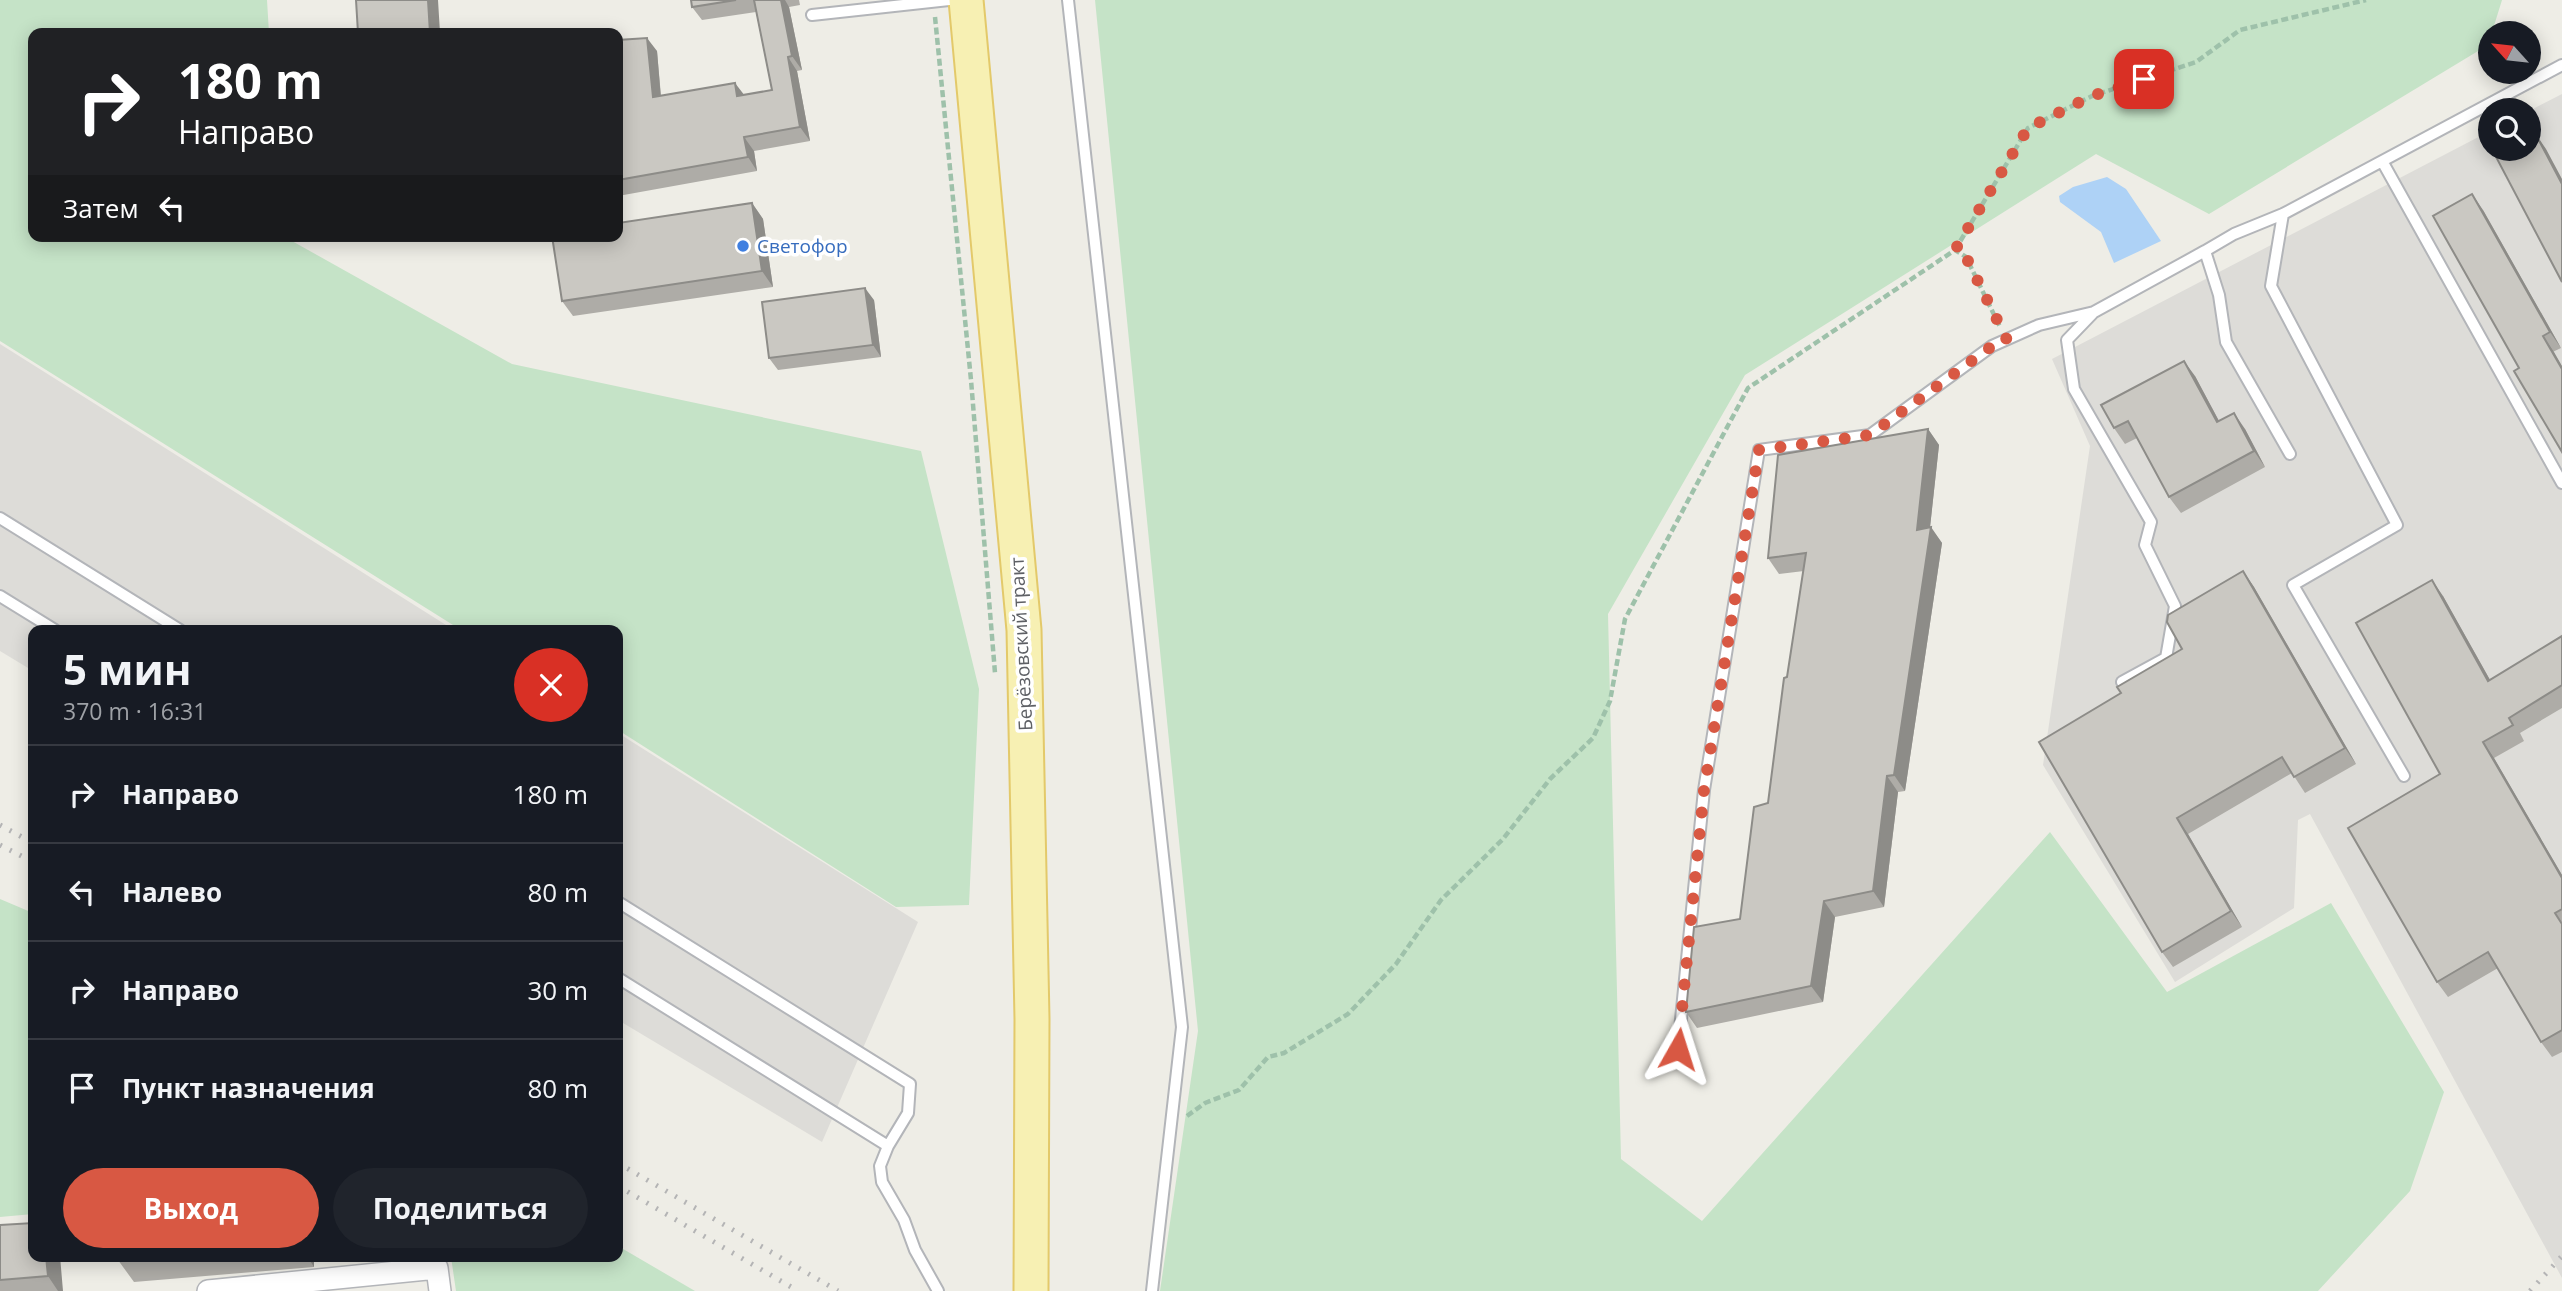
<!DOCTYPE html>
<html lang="ru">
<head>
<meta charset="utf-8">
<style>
  :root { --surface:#171b24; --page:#20242c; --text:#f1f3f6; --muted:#9ea1a6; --line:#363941; --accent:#d85843 }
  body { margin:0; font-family:"Open Sans",sans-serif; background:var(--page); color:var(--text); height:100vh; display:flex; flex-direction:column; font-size:26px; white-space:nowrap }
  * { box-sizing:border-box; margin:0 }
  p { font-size:23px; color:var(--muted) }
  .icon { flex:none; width:38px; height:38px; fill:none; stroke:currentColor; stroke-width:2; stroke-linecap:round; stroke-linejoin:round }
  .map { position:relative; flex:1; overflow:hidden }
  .panel { position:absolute; left:28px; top:625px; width:595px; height:637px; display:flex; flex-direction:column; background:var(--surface); border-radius:14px; box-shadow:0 4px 18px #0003 }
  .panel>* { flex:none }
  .banner { position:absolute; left:28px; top:28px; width:595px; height:214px; border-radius:14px; box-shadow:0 4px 18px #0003; background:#202124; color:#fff; overflow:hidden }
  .needle { width:46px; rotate:297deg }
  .tools { position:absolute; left:2478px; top:21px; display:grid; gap:14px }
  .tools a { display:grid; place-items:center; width:63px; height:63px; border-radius:50%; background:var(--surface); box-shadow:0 4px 18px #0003; font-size:35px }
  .pin { position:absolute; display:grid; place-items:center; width:60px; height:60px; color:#fff; margin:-30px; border-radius:14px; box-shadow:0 4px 10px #0006 }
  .me { position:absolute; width:77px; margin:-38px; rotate:6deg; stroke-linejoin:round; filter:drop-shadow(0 0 5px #0008) }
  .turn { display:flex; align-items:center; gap:24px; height:147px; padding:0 35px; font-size:32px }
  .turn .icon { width:91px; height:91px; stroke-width:2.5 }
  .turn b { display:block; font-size:49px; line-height:60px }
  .then { display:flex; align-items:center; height:66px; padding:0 35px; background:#0003; gap:14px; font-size:26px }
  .round { display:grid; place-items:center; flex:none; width:74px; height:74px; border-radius:37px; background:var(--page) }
  .summary { display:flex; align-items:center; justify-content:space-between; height:119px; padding:0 35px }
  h1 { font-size:42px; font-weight:700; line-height:52px }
  .cta { display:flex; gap:14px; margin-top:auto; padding:14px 35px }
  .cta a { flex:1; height:80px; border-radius:42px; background:var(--accent); color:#fff; font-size:28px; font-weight:700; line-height:80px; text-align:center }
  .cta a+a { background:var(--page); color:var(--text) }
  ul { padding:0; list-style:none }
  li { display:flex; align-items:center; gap:21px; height:98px; padding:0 35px; border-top:2px solid var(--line) }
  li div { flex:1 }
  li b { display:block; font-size:26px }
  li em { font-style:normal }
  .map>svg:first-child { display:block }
</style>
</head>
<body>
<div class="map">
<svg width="2562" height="1291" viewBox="0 0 2562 1291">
  <rect width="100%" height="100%" fill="#eeede6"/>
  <path fill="#dddcd8" d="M2562 94V1278L2310 814 2298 820 2294 908 2175 982 2043 765 2090 446 2052 359 2490 131V149H2529V111Z
    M0 344 454 630H33V671L0 651Z
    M618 733 918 922 822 1142 618 1020Z"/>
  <path fill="#c5e3c7" d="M0 0H267L269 33H33V236H283L512 364 921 451 979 689 969 905 896 907 618 730V630H461L0 341Z
    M1095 0H2502L2488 45 2209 214 2096 154 1745 375 1608 614 1621 1159 1702 1221 2050 832 2167 992 2331 903 2444 1092 2410 1191 2318 1291H1160L1198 1031Z
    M0 899 33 913V1214L0 1217Z
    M618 1246 695 1291H456L451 1257 618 1256Z"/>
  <path fill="#aed2f6" d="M2107 177 2126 189 2161 241 2114 263 2101 232 2060 202 2059 196 2073 187Z"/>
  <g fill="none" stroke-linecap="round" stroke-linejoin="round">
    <g stroke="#b3b5b9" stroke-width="14">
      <path id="lane" d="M1068 0 1182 1027 1152 1291
        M812 15 949 0
        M2382 161 2562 483
        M2283 214 2271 286 2397 525 2293 585 2404 776
        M2290 454 2226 342 2219 295 2205 251 2234 234 2283 214 2562 65
        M0 518 180 630
        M0 596 55 630
        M2122 682 2166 658 2175 606 2145 545 2151 522 2074 389 2067 340 2094 312 2205 251
        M618 902 910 1084 908 1113 888 1146 618 978
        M1678 1049 1704 790 1759 450 1870 435 1992 346 2039 325 2094 312
        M888 1146 880 1166 882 1182 904 1220 915 1250 938 1291"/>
    </g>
    <g stroke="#b3b5b9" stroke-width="24">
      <path id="street" d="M208 1291 437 1268 440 1291"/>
    </g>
    <g stroke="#e3c96a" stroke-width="37">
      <path id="primary" d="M966 0 1024 630 1032 1019 1031 1291"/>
    </g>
    <path stroke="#9ec1aa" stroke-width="4.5" stroke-dasharray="7 3.5" stroke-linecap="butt" d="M935 17 971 380 995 673
      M1955 250 2028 128 2092 96 2196 62 2240 30 2366 0
      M1187 1116 1205 1103 1239 1090 1268 1057 1284 1053 1348 1014 1396 964 1441 900 1503 839 1550 779 1593 738 1610 701 1625 619 1748 388 1955 250 1966 257 2000 327"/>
    <use href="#lane" stroke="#fff" stroke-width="10"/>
    <use href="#street" stroke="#fff" stroke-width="21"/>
    <use href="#primary" stroke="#f7f0b3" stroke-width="33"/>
    <path stroke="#b4b4b5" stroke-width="5" stroke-dasharray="2 9" stroke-linecap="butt" d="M0 825 33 843
      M0 845 33 862
      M618 1163 838 1291
      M618 1186 798 1291
      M2530 1291 2562 1256"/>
  </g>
  <path fill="#aeaca7" d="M691 0H799L800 5 789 7 802 70 797 71 810 141 754 151 757 171 618 196V40L657 51 661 96 744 95 772 90 756 12 702 20 692 7Z
    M752 203 763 219 773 287 573 316 562 301Z
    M2483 210 2561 348 2519 368Z
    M874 300 881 357 778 370 769 358Z
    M2195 376 2219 421 2245 429 2265 467 2181 513 2169 497 2137 438 2125 444 2114 428Z
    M1928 429 1939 445 1930 527 1942 543 1905 791 1898 792 1884 907 1835 917 1823 1002 1697 1028 1686 1012 1740 919 1768 803 1787 677 1804 571 1779 574 1768 558Z
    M2243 571 2254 587 2356 764 2305 793 2292 773 2188 834 2242 927 2173 967 2162 952 2121 693 2182 649Z
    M2443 596 2490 680 2562 636V708L2520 733 2524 741 2494 758 2562 875V1052L2552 1057 2541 1042 2498 968 2448 997 2437 982Z
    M0 1225 63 1291H0Z
    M118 1256H314V1267L134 1282 118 1260Z"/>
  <path fill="#8d8c88" d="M428 0H438L440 33H430Z
    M781 0H785L789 7 802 70 792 56Z
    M647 38 657 51 662 111 653 97Z
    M788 57 797 71 810 141 800 127Z
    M735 83 745 96H737Z
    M2535 133 2546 149 2562 179V184Z
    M744 137 754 151 757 171 748 157Z
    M2472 194 2483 210 2561 348 2550 332Z
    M752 203 763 219 773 287 762 271Z
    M865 288 874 300 881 357 873 345Z
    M2543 336 2554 352 2562 366V369Z
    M2184 361 2195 376 2228 438 2217 422Z
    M2234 413 2245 429 2265 467 2254 451Z
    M1928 429 1939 445 1928 546 1917 530Z
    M1931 527 1942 543 1905 791 1894 775Z
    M2243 571 2254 587 2356 764 2345 748Z
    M2432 580 2443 596 2499 696 2488 681Z
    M2483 742 2494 758 2562 875V878Z
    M1887 776 1898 792 1884 907 1873 891Z
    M2177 818 2188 834 2242 927 2231 911Z
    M1824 901 1835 917 1823 1002 1811 986Z
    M46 1256H60L63 1291H58L48 1276Z
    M307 1256H314V1267Z"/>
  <path fill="#cac8c2" stroke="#8d8c88" stroke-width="2" d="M356 0H428L430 33H358Z
    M691 0H736L692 7Z
    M754 0H781L792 56 788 57 800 127 744 137 748 157 618 180V40L647 38 653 97 735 83 737 96 772 90Z
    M2535 133 2562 184V282L2495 155 2506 149H2529V137Z
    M2472 194 2550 332 2543 336 2562 369V452L2514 371 2519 368 2433 216Z
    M752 203 762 271 562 301 552 236H618V223Z
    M865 288 873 345 769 358 762 302Z
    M2184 361 2217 422 2234 413 2254 451 2169 497 2128 421 2114 428 2101 405Z
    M1928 429 1917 530 1931 527 1894 775 1887 776 1873 891 1824 901 1811 986 1686 1012 1694 927 1740 919 1754 807 1768 803 1784 678 1787 677 1806 553 1768 558 1778 455Z
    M2243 571 2345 748 2294 777 2282 757 2177 818 2231 911 2162 952 2039 742 2121 693 2117 687 2182 649 2167 622 2168 615Z
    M2432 580 2488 681 2562 636V685L2509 718 2513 725 2483 742 2562 878V909L2555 913 2562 924V1030L2541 1042 2488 952 2437 982 2348 828 2440 774 2356 623Z
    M33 1223V1256H46L48 1276 0 1280V1225Z
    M118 1256H156L118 1260Z"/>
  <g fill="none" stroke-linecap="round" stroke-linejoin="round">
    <path stroke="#d85843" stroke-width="12" stroke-dasharray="0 21.6" d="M1678 1049 1704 790 1759 450 1870 435 1992 346 2007 340 1966 257 1955 250 2028 128 2092 96 2144 79"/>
  </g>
  <circle fill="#3f7fe0" stroke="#fff" stroke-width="2.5" cx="743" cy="246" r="7"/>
  <g text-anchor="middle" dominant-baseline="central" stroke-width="7" stroke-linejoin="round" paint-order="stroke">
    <g font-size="19" fill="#366cbe" stroke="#fff" text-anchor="start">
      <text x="757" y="246">Светофор</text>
    </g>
    <g font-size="19" fill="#5e6065" stroke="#fff">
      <text transform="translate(1021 644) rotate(-93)">Берёзовский тракт</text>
    </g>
  </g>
</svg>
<div class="tools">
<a><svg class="needle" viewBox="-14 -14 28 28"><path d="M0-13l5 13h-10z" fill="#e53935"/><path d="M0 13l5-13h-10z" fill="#9ea1a6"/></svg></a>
<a><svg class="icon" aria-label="search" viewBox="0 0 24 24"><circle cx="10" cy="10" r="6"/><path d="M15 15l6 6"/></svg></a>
</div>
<div class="pin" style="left:2144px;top:79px;background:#d93025"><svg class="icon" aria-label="arrive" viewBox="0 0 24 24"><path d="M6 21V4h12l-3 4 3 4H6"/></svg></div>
<svg class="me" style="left:1678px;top:1049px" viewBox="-20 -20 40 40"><path d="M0-17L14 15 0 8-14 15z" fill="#d85843" stroke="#fff" stroke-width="4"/></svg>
<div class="banner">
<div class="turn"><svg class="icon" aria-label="right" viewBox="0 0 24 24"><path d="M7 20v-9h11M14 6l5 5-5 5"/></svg><div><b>180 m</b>Направо</div></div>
<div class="then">Затем<svg class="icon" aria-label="left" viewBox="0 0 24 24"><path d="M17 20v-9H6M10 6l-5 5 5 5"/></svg></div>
</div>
<section class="panel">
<div class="summary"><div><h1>5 мин</h1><p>370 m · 16:31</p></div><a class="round" style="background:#d93025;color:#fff"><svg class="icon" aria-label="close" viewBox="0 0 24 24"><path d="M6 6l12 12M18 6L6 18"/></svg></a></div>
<ul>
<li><svg class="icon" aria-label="right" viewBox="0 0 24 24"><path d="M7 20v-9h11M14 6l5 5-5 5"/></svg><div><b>Направо</b></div><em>180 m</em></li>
<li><svg class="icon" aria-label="left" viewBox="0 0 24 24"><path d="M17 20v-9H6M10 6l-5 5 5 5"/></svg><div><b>Налево</b></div><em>80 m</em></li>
<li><svg class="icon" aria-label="right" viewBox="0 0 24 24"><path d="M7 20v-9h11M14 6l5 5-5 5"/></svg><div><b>Направо</b></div><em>30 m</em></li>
<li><svg class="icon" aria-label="arrive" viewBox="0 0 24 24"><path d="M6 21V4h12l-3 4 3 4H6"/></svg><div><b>Пункт назначения</b></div><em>80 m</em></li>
</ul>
<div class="cta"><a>Выход</a><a>Поделиться</a></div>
</section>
</div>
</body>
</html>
